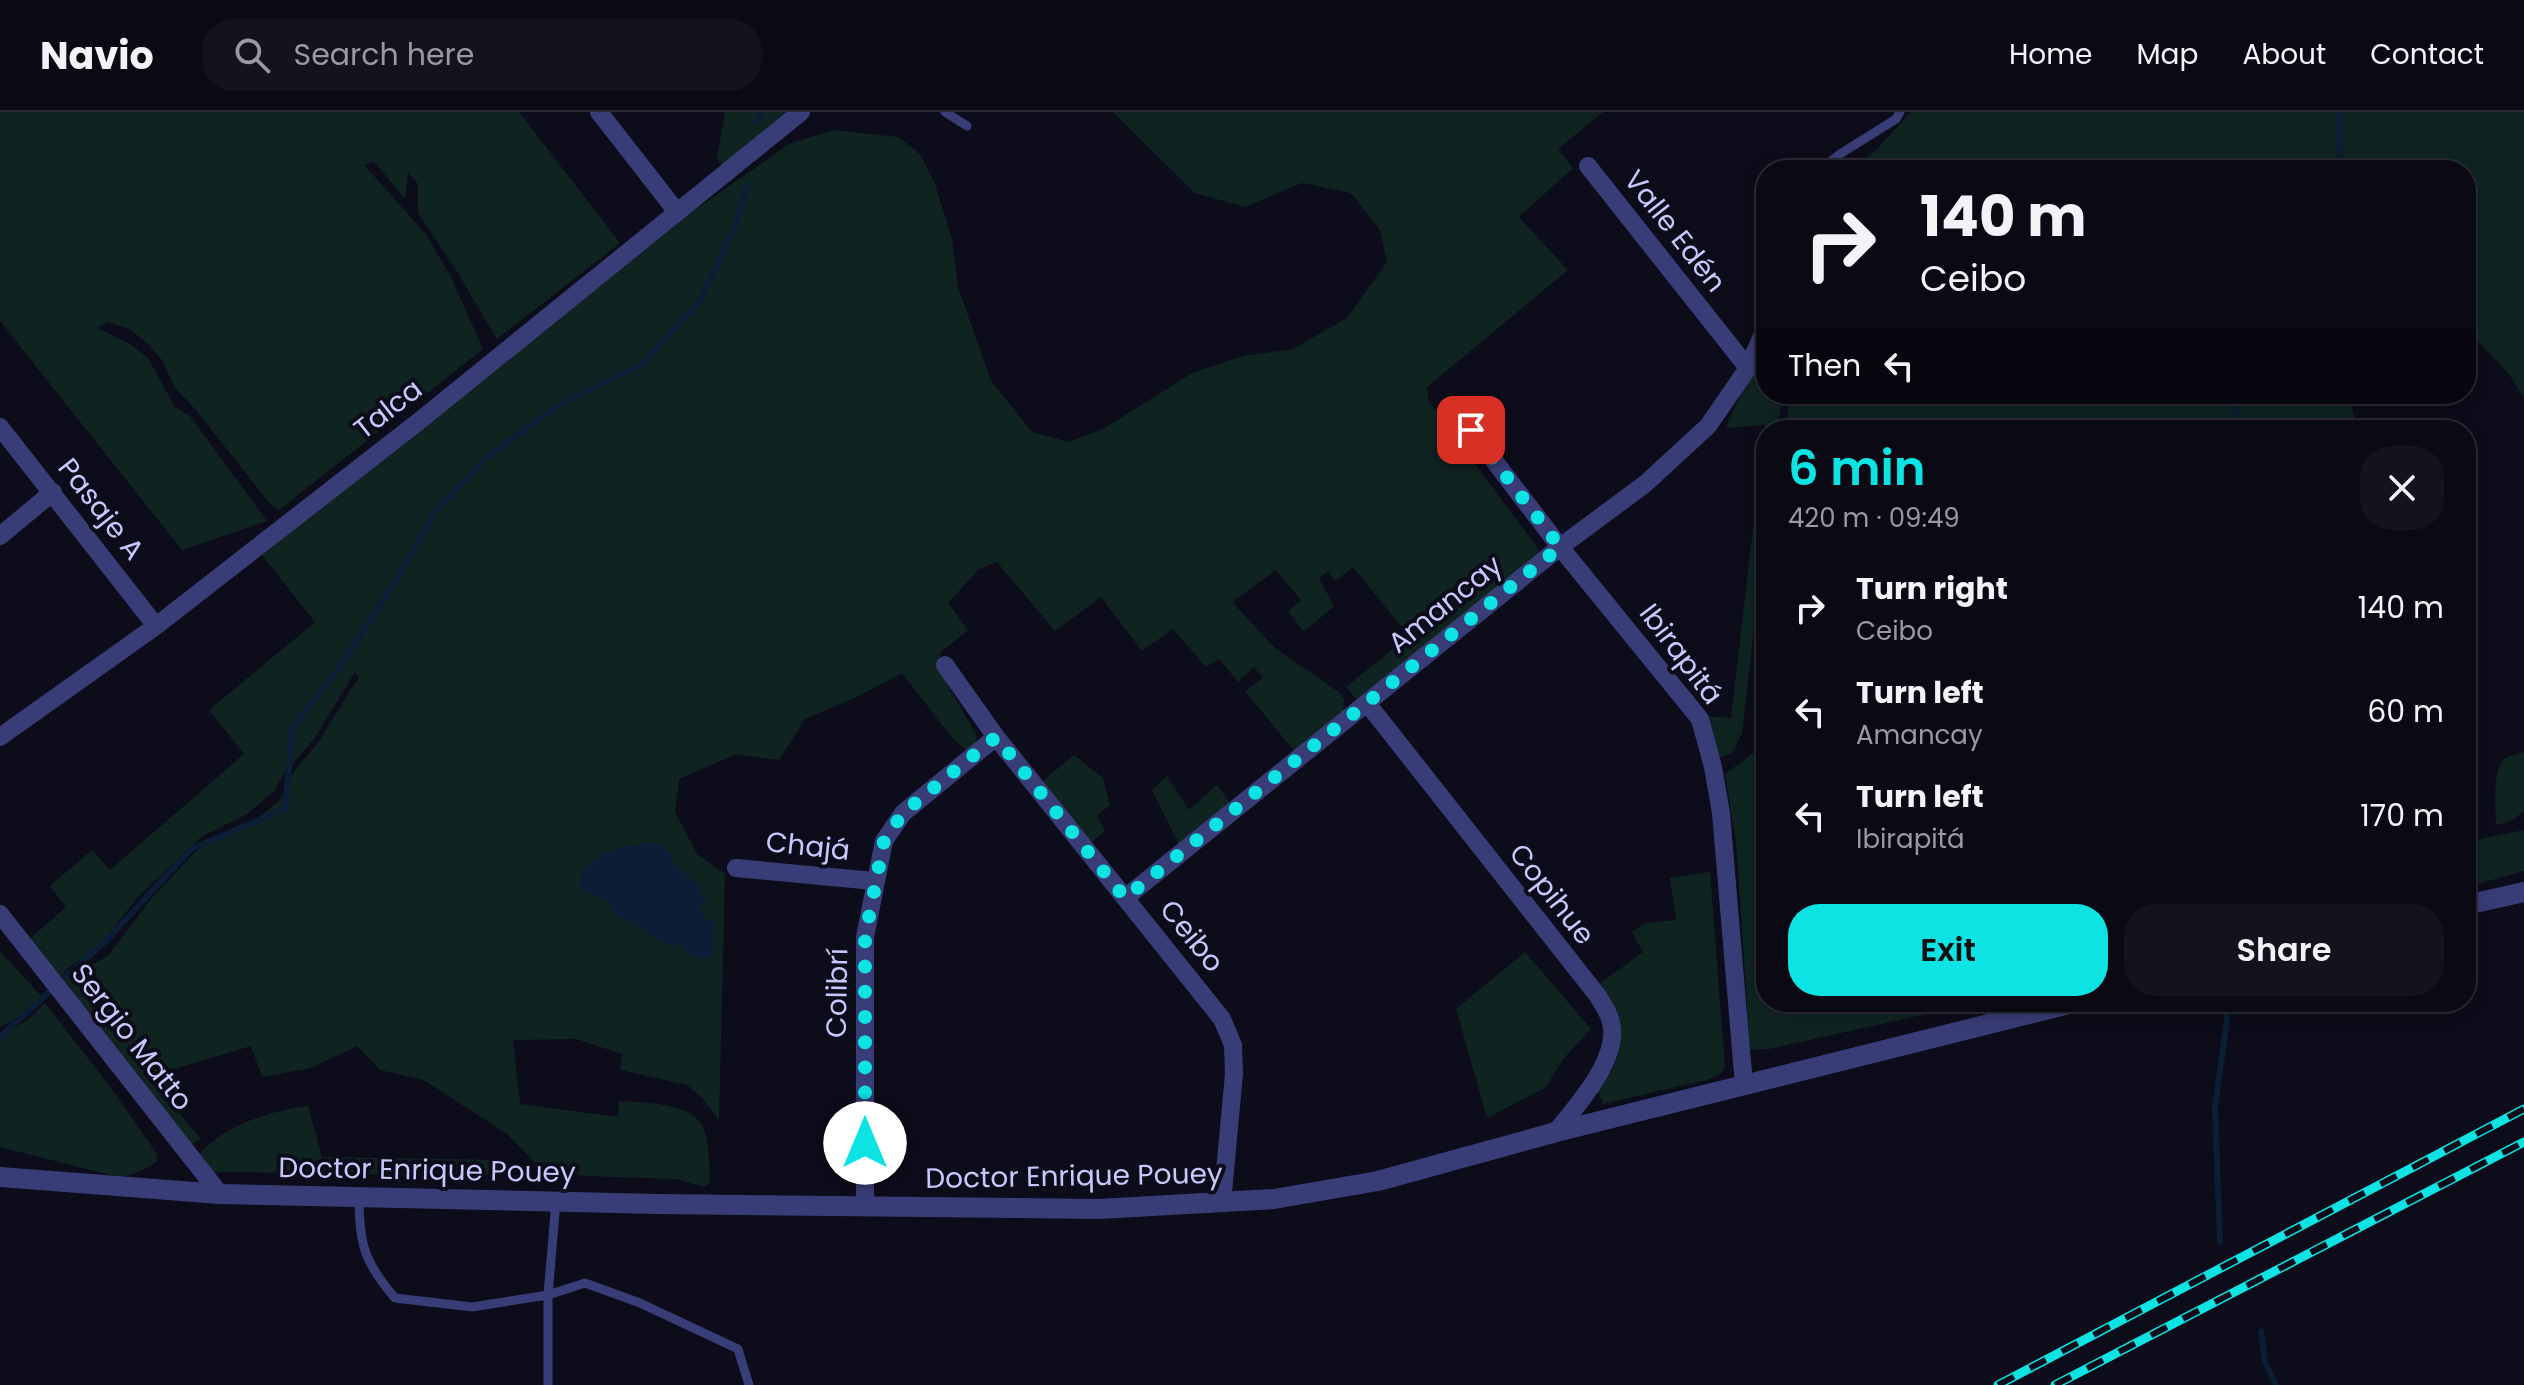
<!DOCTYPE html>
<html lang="en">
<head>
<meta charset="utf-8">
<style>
  :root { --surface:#0a0914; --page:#13121d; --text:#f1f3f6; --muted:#999aa0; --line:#2a2a34; --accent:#0de3e3 }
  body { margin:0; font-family:Poppins,sans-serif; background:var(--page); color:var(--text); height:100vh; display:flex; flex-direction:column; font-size:30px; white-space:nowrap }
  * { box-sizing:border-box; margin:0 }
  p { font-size:26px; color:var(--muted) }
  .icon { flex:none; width:44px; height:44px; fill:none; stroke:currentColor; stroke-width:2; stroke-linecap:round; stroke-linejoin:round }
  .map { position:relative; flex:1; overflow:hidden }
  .details { position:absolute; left:1756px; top:308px; width:720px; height:592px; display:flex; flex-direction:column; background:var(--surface); border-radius:32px; box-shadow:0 4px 20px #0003,0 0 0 2px var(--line) }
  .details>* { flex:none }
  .guide { position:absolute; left:1756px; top:48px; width:720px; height:244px; border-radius:32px; box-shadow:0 4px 20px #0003,0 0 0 2px var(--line); background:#0a0914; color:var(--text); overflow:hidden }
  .pin { position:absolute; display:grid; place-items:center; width:68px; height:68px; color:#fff; margin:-34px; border-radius:16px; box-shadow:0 4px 12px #0006 }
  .me { position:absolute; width:88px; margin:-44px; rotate:0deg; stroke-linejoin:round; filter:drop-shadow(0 0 6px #0008) }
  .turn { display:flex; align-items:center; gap:28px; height:168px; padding:0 32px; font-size:36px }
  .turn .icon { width:104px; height:104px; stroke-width:2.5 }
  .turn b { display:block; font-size:56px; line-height:68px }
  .then { display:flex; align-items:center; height:76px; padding:0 32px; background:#0003; gap:16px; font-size:30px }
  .round { display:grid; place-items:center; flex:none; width:84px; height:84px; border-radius:32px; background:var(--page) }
  .head { display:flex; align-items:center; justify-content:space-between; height:136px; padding:0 32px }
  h1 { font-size:48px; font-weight:600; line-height:60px; color:var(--accent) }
  .cta { display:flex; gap:16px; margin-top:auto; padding:16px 32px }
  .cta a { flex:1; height:92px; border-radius:32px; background:var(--accent); color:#111; font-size:32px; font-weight:600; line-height:92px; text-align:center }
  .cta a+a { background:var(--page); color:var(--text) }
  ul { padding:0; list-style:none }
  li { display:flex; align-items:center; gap:24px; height:104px; padding:0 32px }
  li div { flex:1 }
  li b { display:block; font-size:30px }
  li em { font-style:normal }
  header { display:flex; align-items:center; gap:48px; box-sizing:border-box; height:112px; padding:0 40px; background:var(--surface); border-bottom:2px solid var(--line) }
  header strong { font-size:38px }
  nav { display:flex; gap:44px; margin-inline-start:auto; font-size:28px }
  .search { width:560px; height:72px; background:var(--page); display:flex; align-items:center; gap:20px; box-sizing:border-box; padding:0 28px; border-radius:32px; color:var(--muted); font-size:30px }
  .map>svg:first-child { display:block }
</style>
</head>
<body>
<header>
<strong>Navio</strong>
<div class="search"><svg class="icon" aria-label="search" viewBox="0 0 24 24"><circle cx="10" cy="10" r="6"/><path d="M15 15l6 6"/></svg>Search here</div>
<nav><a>Home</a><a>Map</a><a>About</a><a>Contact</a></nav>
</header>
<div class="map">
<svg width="2524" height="1273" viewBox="0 0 2524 1273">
  <rect width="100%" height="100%" fill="#0d0c1a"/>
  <path fill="#0f2421" d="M0 0H519L620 131 497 227 456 158 418 101V72L408 60 405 87 374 49 364 53 425 121 451 165 483 237 279 398 271 393 196 298 175 276 162 248 149 233 130 217 107 210 98 216 130 232 148 246 175 295 190 304 267 409 182 438 0 209Z
    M725 0H796L724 56 717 47Z
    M1113 0H1603L1558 37 1573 56 1519 105 1568 158 1427 275 1429 290 1539 438 1535 448 1358 589 1346 575 1409 524 1353 455 1335 469 1328 459 1319 466 1334 494 1304 520 1288 499 1301 488 1276 458 1232 490 1275 536 1339 580 1344 587 1343 602 1295 640 1245 579 1263 566 1254 555 1238 570 1219 547 1206 555 1173 517 1142 539 1101 485 1055 519 997 450 979 457 948 491 968 518 940 541V560L976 622 978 638 969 640 953 627 902 561 855 586 805 607 779 648 736 642 679 667 675 700 697 742 725 762 719 1008 703 987 687 973 621 958 622 942 576 927 513 928 520 992 618 1005 619 989C642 990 690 991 702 1013 710 1029 709 1053 710 1070L704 1075 676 1067 585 1064 539 1055 507 1022 424 968 380 958 357 934 311 956 262 965 251 934 171 958 155 972 201 1027 185 1036 60 874 65 868 108 844 151 787 195 740 229 719 254 709 279 689 293 661 317 632 359 565 355 560 314 627 283 663 274 679 247 702 201 725 138 785 92 843 71 853 55 871 24 832 66 795 50 774 92 738 110 758 244 642 209 598 315 510 262 443 692 100 789 32 833 18 898 25 920 42 935 72 952 127 958 175 991 269 1032 320 1069 330 1105 316 1192 261 1243 244 1293 237 1347 206 1387 150 1380 118 1351 81 1302 71 1245 95 1195 81Z
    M1911 0H2524V286L2509 262 2466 217V58H1851L1877 37Z
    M1766 225V282H1782L1778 318H1766V416L1742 621 1732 641 1712 648 1690 603 1731 606 1765 313 1726 316Z
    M1790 282H2349L2357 318H1786Z
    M1766 488V592L1756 576Z
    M1766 632V890H1981L1769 937 1750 938 1736 730 1725 662Z
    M2524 640V699L2511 709 2496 713C2496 698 2492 655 2505 647 2510 643 2518 642 2524 640Z
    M1074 643 1103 666 1110 693 1097 704 1105 719 1080 740 1033 677Z
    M1167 664 1189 698 1217 673 1231 692 1180 735 1152 678Z
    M2524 718V759L2474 773 2466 768V730Z
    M1710 760 1725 956 1720 962 1710 967 1603 992 1598 979C1629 939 1626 912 1598 873L1643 840 1632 820 1646 811 1676 808 1670 766Z
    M0 839 42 885 29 900 0 915Z
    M1525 840 1591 917 1563 947 1546 975 1487 1006 1456 897Z
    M45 891 111 976 157 1042V1049C146 1058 133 1063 118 1065L0 1035V924L29 907Z
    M308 994 322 1045 506 1048 510 1053 503 1058 475 1066H463L356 1062 214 1060 198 1044C223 1013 270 999 308 994Z"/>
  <path fill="#0b1e35" d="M647 729 663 733 671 742 673 752 698 772 707 790 700 795 707 810 714 807C714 820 713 833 712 845 698 849 685 845 682 831L675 835C655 830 656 826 641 816 627 807 613 808 609 788L585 780 579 775C579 753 603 739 622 735 632 733 638 734 647 729Z"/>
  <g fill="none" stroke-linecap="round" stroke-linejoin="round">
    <path stroke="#0b1e35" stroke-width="6" d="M2339 0 2341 58
      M757 10 762 0
      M2231 282 2239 318
      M62 868 105 830 191 737 285 697 293 615 339 556 398 465 434 401 486 346 559 293 642 252 699 190 735 115 747 73
      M0 925 49 880
      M2220 1130 2215 995 2227 907V890
      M2261 1219 2265 1250 2276 1273"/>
    <path stroke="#393d77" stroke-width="9" d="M945 0 967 14
      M1820 58 1840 42 1896 7 1900 0
      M359 1086C359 1133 365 1151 395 1186L472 1195 548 1183 585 1171 640 1191 738 1237 749 1273
      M548 1273V1183L556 1089"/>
    <path stroke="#393d77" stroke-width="18" d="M599 0 677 100
      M1588 54 1748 256
      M1453 295 1560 435 1700 607 1713 655 1721 701 1744 973
      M0 315 156 514
      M0 424 53 380
      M945 553 996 625 1222 907 1233 933 1234 962 1222 1091
      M1367 591 1598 884C1602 892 1608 899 1610 907 1623 944 1577 993 1556 1020
      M0 625 156 514 418 310 801 0
      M736 756 874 769
      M1125 786 1560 435 1645 372 1708 314 1748 256 1766 215
      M0 802 220 1082
      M865 1094V825L884 729 903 701 996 625"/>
    <path stroke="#393d77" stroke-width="20" d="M2466 793 2524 780
      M0 1065 220 1082 658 1092 1099 1097 1274 1087 1378 1069 1556 1020 2077 890"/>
    <g stroke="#0de3e3" stroke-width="9">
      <path id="rail" d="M1998 1273 2524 997
        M2055 1273 2524 1030"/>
    </g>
    <use href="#rail" stroke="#0d0c1a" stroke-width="6" stroke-dasharray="18" stroke-linecap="butt"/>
  </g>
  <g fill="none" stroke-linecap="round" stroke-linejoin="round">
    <path stroke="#0de3e3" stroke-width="14" stroke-dasharray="0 25.2" d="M865 1031V825L884 729 903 701 996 625 1125 786 1560 435 1471 318"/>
  </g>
  <g text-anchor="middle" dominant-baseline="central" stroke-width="8" stroke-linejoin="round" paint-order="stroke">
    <g font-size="28" fill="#c9c8fc" stroke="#0d0c1a">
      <text transform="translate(1675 119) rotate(52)">Valle Edén</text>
      <text transform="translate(388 297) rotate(-38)">Talca</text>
      <text transform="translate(101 397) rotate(52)">Pasaje A</text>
      <text transform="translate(1445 492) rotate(-39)">Amancay</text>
      <text transform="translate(1681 542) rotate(53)">Ibirapitá</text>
      <text transform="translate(808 734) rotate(6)">Chajá</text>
      <text transform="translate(1552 782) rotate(52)">Copihue</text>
      <text transform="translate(1192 824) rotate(51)">Ceibo</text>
      <text transform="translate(837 881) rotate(-89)">Colibrí</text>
      <text transform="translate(132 925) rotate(52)">Sergio Matto</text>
      <text transform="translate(427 1058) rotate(1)">Doctor Enrique Pouey</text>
      <text transform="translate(1074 1064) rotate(-1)">Doctor Enrique Pouey</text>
    </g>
  </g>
</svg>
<div class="pin" style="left:1471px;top:318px;background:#d93025"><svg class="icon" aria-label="arrive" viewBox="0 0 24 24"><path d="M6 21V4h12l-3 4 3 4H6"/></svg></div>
<svg class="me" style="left:865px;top:1031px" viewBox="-20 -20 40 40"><circle r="19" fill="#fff"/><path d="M0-13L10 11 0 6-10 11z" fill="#0de3e3"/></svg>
<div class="guide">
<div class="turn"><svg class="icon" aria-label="right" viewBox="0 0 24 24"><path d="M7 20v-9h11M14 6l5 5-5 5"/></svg><div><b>140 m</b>Ceibo</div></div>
<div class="then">Then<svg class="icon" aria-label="left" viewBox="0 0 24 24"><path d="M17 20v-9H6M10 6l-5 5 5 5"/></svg></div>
</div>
<section class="details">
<div class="head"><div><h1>6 min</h1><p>420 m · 09:49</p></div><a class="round"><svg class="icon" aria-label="close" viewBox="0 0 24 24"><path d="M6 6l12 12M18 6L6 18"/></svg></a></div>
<ul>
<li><svg class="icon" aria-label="right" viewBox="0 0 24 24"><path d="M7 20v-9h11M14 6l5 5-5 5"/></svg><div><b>Turn right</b><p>Ceibo</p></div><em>140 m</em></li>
<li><svg class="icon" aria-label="left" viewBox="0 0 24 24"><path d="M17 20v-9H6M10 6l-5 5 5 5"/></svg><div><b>Turn left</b><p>Amancay</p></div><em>60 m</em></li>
<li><svg class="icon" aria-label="left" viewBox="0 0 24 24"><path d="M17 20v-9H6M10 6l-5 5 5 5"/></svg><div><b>Turn left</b><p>Ibirapitá</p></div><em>170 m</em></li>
</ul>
<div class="cta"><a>Exit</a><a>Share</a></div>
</section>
</div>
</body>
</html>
